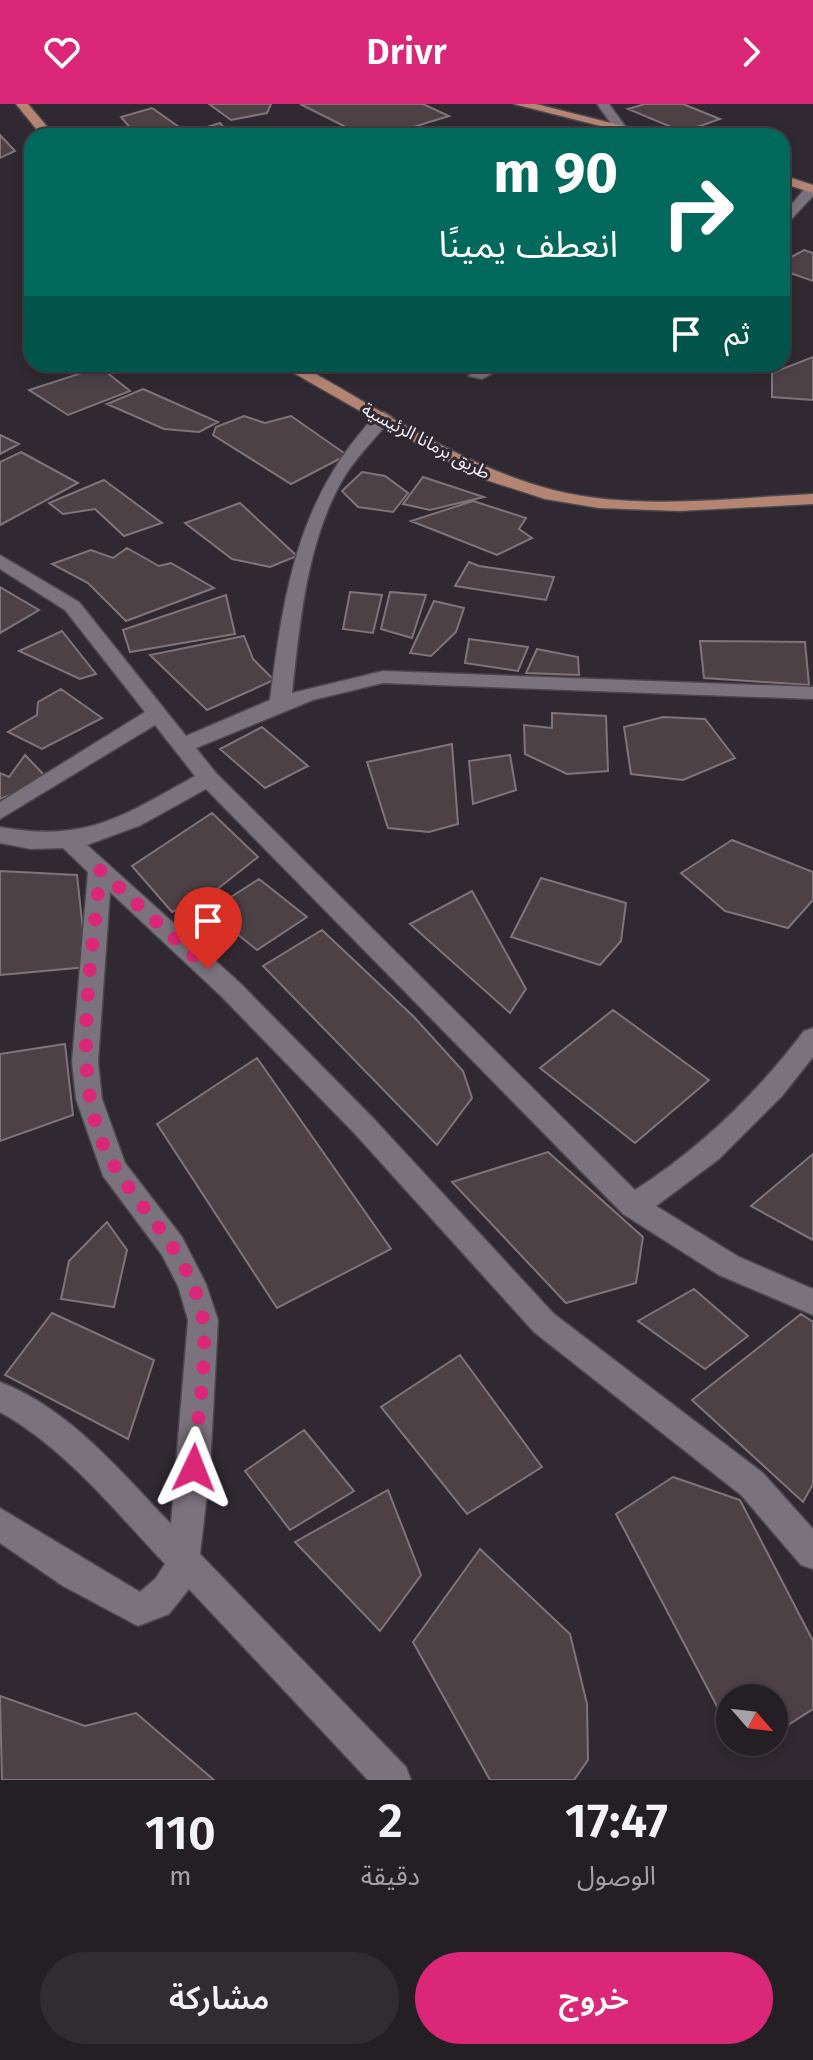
<!DOCTYPE html>
<html lang="ar">
<head>
<meta charset="utf-8">
<style>
  :root { --surface:#241f25; --page:#302c32; --text:#f1f3f6; --muted:#a3a2a7; --line:#413d42; --accent:#db2777 }
  body { margin:0; font-family:"Fira Sans","Noto Sans Arabic",sans-serif; background:var(--page); color:var(--text); direction:rtl; height:100vh; display:flex; flex-direction:column; font-size:30px; white-space:nowrap }
  * { box-sizing:border-box; margin:0 }
  p { font-size:26px; color:var(--muted) }
  .icon { flex:none; width:44px; height:44px; fill:none; stroke:currentColor; stroke-width:2; stroke-linecap:round; stroke-linejoin:round }
  .map { position:relative; height:1676px; overflow:hidden; direction:ltr }
  .side { display:flex; flex-direction:column; background:var(--surface); flex:1 }
  .side>* { flex:none }
  .hud { position:absolute; left:24px; top:24px; width:766px; height:244px; border-radius:24px; box-shadow:0 4px 12px #0003,0 0 0 2px var(--line); direction:rtl; background:#00695c; color:#fff; overflow:hidden }
  .needle { width:52px; rotate:118deg }
  .fabs { position:absolute; left:716px; top:1580px; display:grid; gap:16px }
  .fabs a { display:grid; place-items:center; width:72px; height:72px; border-radius:50%; background:var(--surface); box-shadow:0 4px 12px #0003,0 0 0 2px var(--line); font-size:40px }
  .pin { position:absolute; display:grid; place-items:center; width:68px; height:68px; color:#fff; margin:-82px -34px; border-radius:50% 50% 50% 0; rotate:-45deg; box-shadow:0 0 8px #0007 }
  .pin .icon { rotate:45deg }
  .me { position:absolute; width:88px; margin:-44px; rotate:2deg; stroke-linejoin:round; filter:drop-shadow(0 0 6px #0008) }
  .turn { display:flex; align-items:center; gap:28px; height:168px; padding:0 40px; font-size:36px }
  .turn .icon { width:104px; height:104px; stroke-width:2.5 }
  .turn b { display:block; font-size:56px; line-height:68px }
  .then { display:flex; align-items:center; height:76px; padding:0 40px; background:#0003; gap:16px; font-size:30px }
  .eta { display:flex; justify-content:space-evenly; align-items:center; height:136px; text-align:center }
  .eta b { font-size:48px; font-weight:600; line-height:56px }
  .cta { display:flex; gap:16px; margin-top:auto; padding:16px 40px }
  .cta a { flex:1; height:92px; border-radius:48px; background:var(--accent); color:#fff; font-size:32px; font-weight:600; line-height:92px; text-align:center }
  .cta a+a { background:var(--page); color:var(--text) }
  header { display:flex; justify-content:space-between; align-items:center; height:104px; padding:0 40px; background:var(--accent); color:#fff; font-size:36px; font-weight:600 }
  .map>svg:first-child { display:block }
</style>
</head>
<body>
<header><svg class="icon" aria-label="forward" viewBox="0 0 24 24"><path d="M9 5l7 7-7 7"/></svg>Drivr<svg class="icon" aria-label="heart" viewBox="0 0 24 24"><path d="M12 20l-8-8c-3-5 5-10 8-4 3-6 11-1 8 4z"/></svg></header>
<div class="map">
<svg width="813" height="1676" viewBox="0 0 813 1676">
  <rect width="100%" height="100%" fill="#302931"/>
  <path fill="#4d4146" stroke="#817479" stroke-width="2" d="M209 0H271L267 9 231 16Z
    M300 0H423L449 12 384 32H364Z
    M645 0H683L720 15 683 28 628 5Z
    M152 4 179 23 136 31 121 13Z
    M220 19 231 32H208L201 25Z
    M0 31 15 47 0 54Z
    M804 146 813 149V177L782 166V158Z
    M813 253V296L772 293V269Z
    M161 260H229L236 263 206 268Z
    M100 263 130 287 68 311 29 286Z
    M143 285 218 318 199 328 164 325 107 300Z
    M244 312 265 319 291 312 347 351 291 380 213 331 216 323Z
    M0 331 19 340 0 350Z
    M21 348 78 379 0 421V358Z
    M362 368 385 372 408 389 393 408 358 403 342 387Z
    M423 373 484 393 430 406 403 400Z
    M104 376 162 419 124 432 95 405 63 410 49 399Z
    M473 397 526 414 519 425 532 434 497 451 411 417Z
    M240 399 297 452 270 463 232 455 185 419Z
    M127 444 159 462 171 459 214 484 126 517 88 479 52 460 91 446 113 454Z
    M469 458 479 462 554 473 546 496 455 482Z
    M0 483 39 506 0 529Z
    M350 488 382 491 373 529 343 525Z
    M390 488 426 491 412 534 381 525Z
    M226 491 235 530 130 548 123 526Z
    M434 497 464 504 456 528 431 552 410 549Z
    M62 527 96 570 80 575 19 547Z
    M244 532 253 555 274 576 207 606 150 551Z
    M469 535 528 543 518 567 465 559Z
    M700 537 805 538 809 581 704 574Z
    M537 545 578 553 579 571 526 569Z
    M61 585 102 614 42 645 8 628 37 611 38 598Z
    M552 609 606 612 608 667 567 670 525 650 524 621 552 624Z
    M663 613 705 615 735 654 683 676 631 670 624 623Z
    M262 623 308 662 265 684 220 645Z
    M452 640 458 720 429 728 388 724 367 658Z
    M25 651 48 675 0 695V669L9 673Z
    M510 651 516 686 473 700 469 657Z
    M212 709 258 753 215 787 172 808 132 762Z
    M732 736 813 768V796L788 824 725 807 681 769Z
    M0 767 77 771 87 863 0 871Z
    M541 774 626 799 621 837 600 861 511 833Z
    M259 775 307 813 257 846 209 807Z
    M472 787 526 885 510 909 410 820Z
    M322 826 414 913 463 967 472 994 437 1041 263 862Z
    M613 906 709 976 635 1039 540 964Z
    M65 940 73 1011 0 1037V950Z
    M257 954 391 1145 277 1204 157 1020Z
    M548 1048 643 1133 636 1179 566 1199 452 1078Z
    M813 1050V1136L751 1102Z
    M107 1118 127 1146 114 1203 61 1195 69 1157Z
    M694 1185 748 1232 705 1265 638 1217Z
    M52 1209 154 1256 128 1335 5 1271Z
    M801 1210 813 1218V1380L803 1398 692 1296Z
    M460 1251 542 1363 467 1410 381 1303Z
    M304 1326 354 1387 290 1426 245 1367Z
    M673 1373 740 1396 813 1537V1605L774 1630V1594H730V1627L616 1410Z
    M388 1386 421 1471 380 1527 295 1438Z
    M480 1445 570 1530 587 1600 588 1656 574 1676H490L413 1538Z
    M0 1592 85 1622 136 1609 214 1676H2Z
    M736 1638H760L742 1650Z"/>
  <g fill="none" stroke-linecap="round" stroke-linejoin="round">
    <g stroke="#4c474e" stroke-width="3">
      <path id="minor" d="M597 0H609L625 22 623 25H615Z
        M813 81V92L782 125V112L807 82Z
        M489 260H510L482 275 468 272Z
        M384 308 392 313C377 333 360 349 346 370 307 433 300 517 292 589L383 567 813 583V595L383 579 313 596 196 644 216 669 635 1086C702 1043 756 990 804 927L813 924V953L782 992 719 1055 656 1102 739 1153 813 1185V1211L719 1171 623 1110 206 685 141 721 87 741 239 878 374 1015 554 1210 763 1369 813 1425V1465L801 1461 741 1391 534 1228 356 1031 221 892 110 788 98 958 102 995 125 1059 182 1133 206 1180 218 1216 210 1364 200 1450 406 1663 411 1676H368L189 1485 169 1510 138 1522 63 1482 0 1439V1404L140 1488 155 1475 165 1460C114 1406 66 1345 0 1308V1278C70 1305 120 1367 171 1420L188 1216 178 1182 162 1151 103 1072 76 995 72 958 88 768 63 744 31 745 0 739V723C86 739 123 712 195 672L155 621 0 715V698L145 608 65 506 0 465V451L79 498 186 632 270 596C284 486 298 392 378 309Z"/>
    </g>
    <g stroke="#4c474e" stroke-width="3">
      <path id="major" d="M16 0H28L55 32H42Z
        M514 0H536L662 32H640Z
        M782 71 813 81V89L782 79Z
        M278 260H298C380 305 461 362 553 386 636 407 729 394 813 390V400L679 407 599 404 545 395 474 372Z"/>
    </g>
    <use href="#minor" fill="#7a727c" fill-rule="evenodd"/>
    <use href="#major" fill="#b48573" fill-rule="evenodd"/>
  </g>
  <g fill="none" stroke-linecap="round" stroke-linejoin="round">
    <path stroke="#db2777" stroke-width="14" stroke-dasharray="0 25.2" d="M194 1364C196 1317 208 1263 203 1218 201 1191 184 1161 170 1139 145 1102 112 1070 98 1027 73 952 94 844 100 766L208 865"/>
  </g>
  <g text-anchor="middle" dominant-baseline="central" stroke-width="6" stroke-linejoin="round" paint-order="stroke">
    <g font-size="18" fill="#f2eef4" stroke="#302931">
      <text transform="translate(426 337) rotate(28)">طريق برمانا الرئيسية</text>
    </g>
  </g>
</svg>
<div class="fabs">
<a><svg class="needle" viewBox="-14 -14 28 28"><path d="M0-13l5 13h-10z" fill="#e53935"/><path d="M0 13l5-13h-10z" fill="#a3a2a7"/></svg></a>
</div>
<div class="pin" style="left:208px;top:865px;background:#d93025"><svg class="icon" aria-label="arrive" viewBox="0 0 24 24"><path d="M6 21V4h12l-3 4 3 4H6"/></svg></div>
<svg class="me" style="left:194px;top:1364px" viewBox="-20 -20 40 40"><path d="M0-17L14 15 0 8-14 15z" fill="#db2777" stroke="#fff" stroke-width="4"/></svg>
<div class="hud">
<div class="turn"><svg class="icon" aria-label="right" viewBox="0 0 24 24"><path d="M7 20v-9h11M14 6l5 5-5 5"/></svg><div><b>90 m</b>انعطف يمينًا</div></div>
<div class="then">ثم<svg class="icon" aria-label="arrive" viewBox="0 0 24 24"><path d="M6 21V4h12l-3 4 3 4H6"/></svg></div>
</div>
</div>
<section class="side">
<div class="eta">
<div><b>17:47</b><p>الوصول</p></div>
<div><b>2</b><p>دقيقة</p></div>
<div><b>110</b><p>m</p></div>
</div>
<div class="cta"><a>خروج</a><a>مشاركة</a></div>
</section>
</body>
</html>
